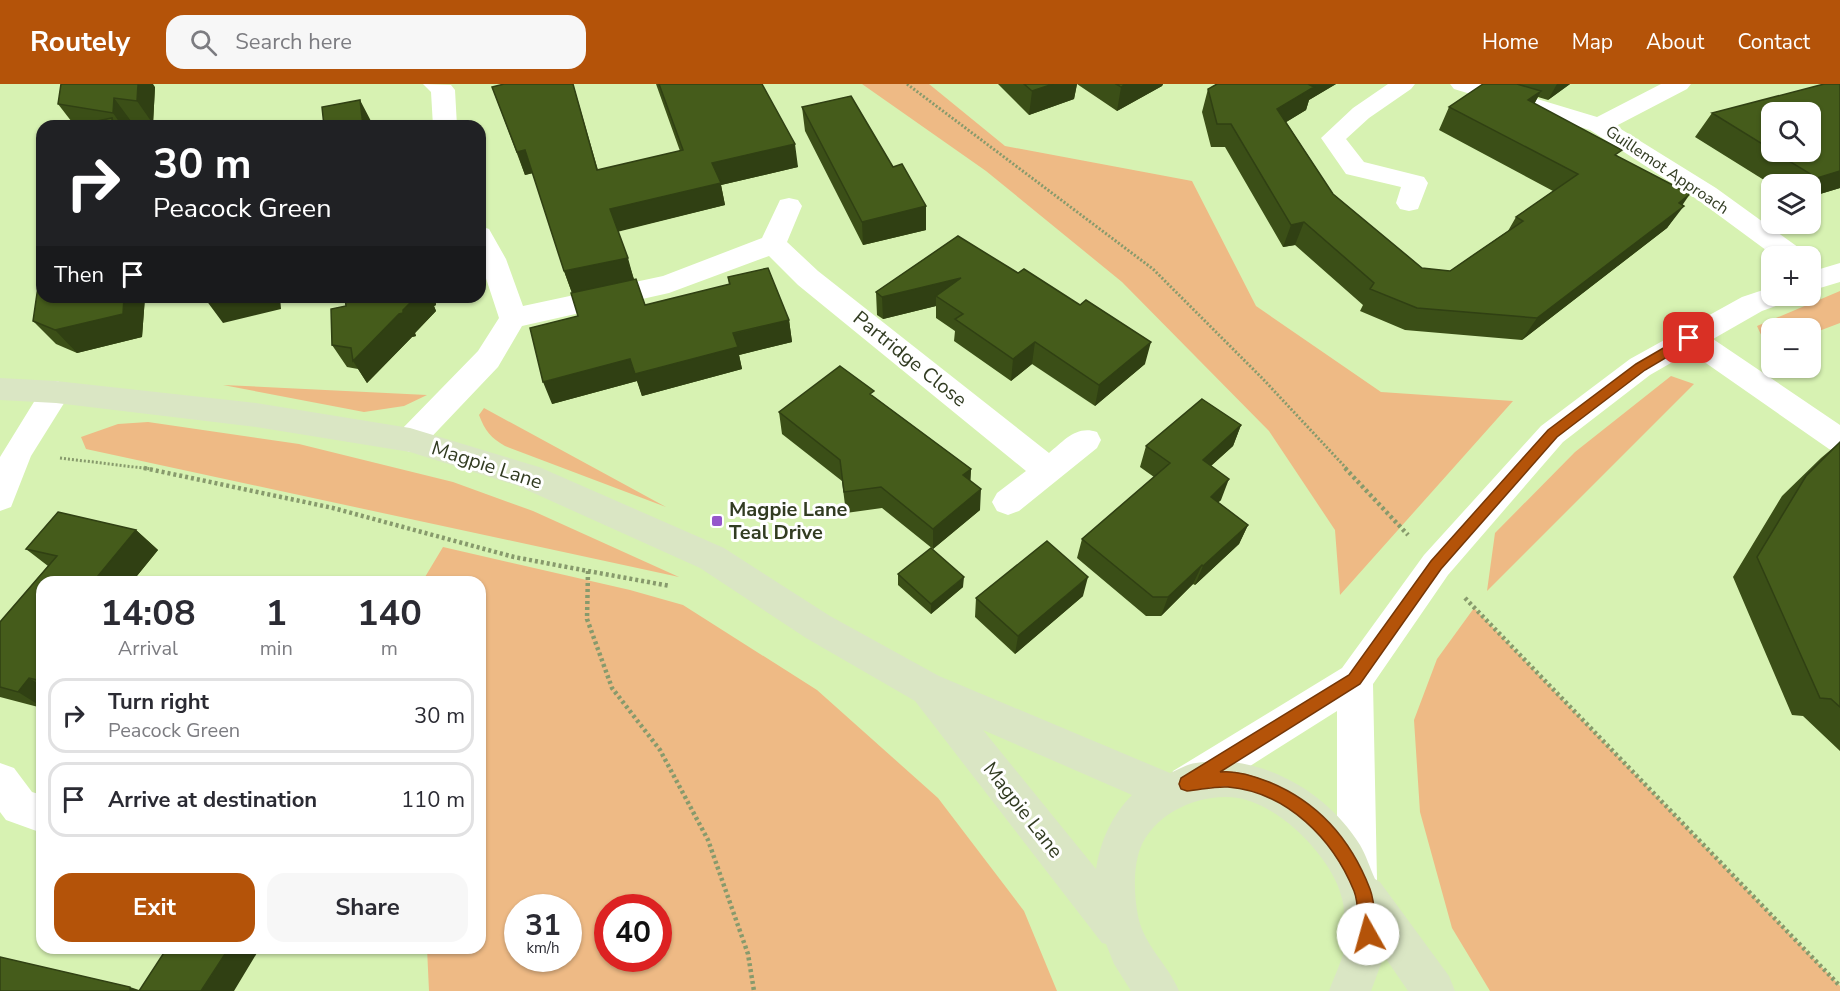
<!DOCTYPE html>
<html lang="en">
<head>
<meta charset="utf-8">
<style>
  :root { --surface:#fff; --page:#f7f7f7; --text:#2b2b33; --muted:#7c7c81; --line:#e1e1e2; --accent:#b45309 }
  body { margin:0; font-family:"Nunito Sans",sans-serif; background:var(--page); color:var(--text); height:100vh; display:flex; flex-direction:column; font-size:22px; white-space:nowrap }
  * { box-sizing:border-box; margin:0 }
  p { font-size:20px; color:var(--muted) }
  .icon { flex:none; width:33px; height:33px; fill:none; stroke:currentColor; stroke-width:2; stroke-linecap:round; stroke-linejoin:round }
  .map { position:relative; flex:1; overflow:hidden }
  .details { position:absolute; left:36px; top:492px; width:450px; height:378px; display:flex; flex-direction:column; background:var(--surface); border-radius:18px; box-shadow:0 2px 4px #0004 }
  .details>* { flex:none }
  .banner { position:absolute; left:36px; top:36px; width:450px; height:183px; border-radius:18px; box-shadow:0 2px 4px #0004; background:#202124; color:#fff; overflow:hidden }
  .tools { position:absolute; left:1761px; top:18px; display:grid; gap:12px }
  .tools a { display:grid; place-items:center; width:60px; height:60px; border-radius:12px; background:var(--surface); box-shadow:0 2px 4px #0004; font-size:30px }
  .speed { position:absolute; left:504px; top:810px; display:flex; gap:12px; font-size:30px; font-weight:700; text-align:center }
  .speed>* { display:grid; place-content:center; width:78px; height:78px; border-radius:50%; background:var(--surface); box-shadow:0 2px 4px #0004; line-height:1 }
  .speed small { font-size:15px; font-weight:400 }
  .speed .limit { border:9px solid #d22; background:#fff; color:#111 }
  .pin { position:absolute; display:grid; place-items:center; width:51px; height:51px; color:#fff; margin:-26px; border-radius:12px; box-shadow:0 3px 9px #0006 }
  .me { position:absolute; width:66px; margin:-33px; rotate:353deg; stroke-linejoin:round; filter:drop-shadow(0 0 4px #0008) }
  .turn { display:flex; align-items:center; gap:21px; height:126px; padding:0 18px; font-size:27px }
  .turn .icon { width:78px; height:78px; stroke-width:2.5 }
  .turn b { display:block; font-size:42px; line-height:51px }
  .then { display:flex; align-items:center; height:57px; padding:0 18px; background:#0003; gap:12px; font-size:22px }
  .eta { display:flex; justify-content:space-evenly; align-items:center; height:102px; text-align:center }
  .eta b { font-size:36px; font-weight:700; line-height:42px }
  .cta { display:flex; gap:12px; margin-top:auto; padding:12px 18px }
  .cta a { flex:1; height:69px; border-radius:18px; background:var(--accent); color:#fff; font-size:24px; font-weight:700; line-height:69px; text-align:center }
  .cta a+a { background:var(--page); color:var(--text) }
  ul { padding:0; list-style:none }
  li { display:flex; align-items:center; gap:18px; height:75px; margin:0 12px 9px; padding:0 6px; border:3px solid var(--line); border-radius:18px }
  li div { flex:1 }
  li b { display:block; font-size:22px }
  li em { font-style:normal }
  header { display:flex; align-items:center; gap:36px; box-sizing:border-box; height:84px; padding:0 30px; background:var(--accent); color:#fff }
  header strong { font-size:28px }
  nav { display:flex; gap:33px; margin-inline-start:auto; font-size:21px }
  .search { width:420px; height:54px; background:var(--page); display:flex; align-items:center; gap:15px; box-sizing:border-box; padding:0 21px; border-radius:18px; color:var(--muted); font-size:22px }
  .map>svg:first-child { display:block }
</style>
</head>
<body>
<header>
<strong>Routely</strong>
<div class="search"><svg class="icon" aria-label="search" viewBox="0 0 24 24"><circle cx="10" cy="10" r="6"/><path d="M15 15l6 6"/></svg>Search here</div>
<nav><a>Home</a><a>Map</a><a>About</a><a>Contact</a></nav>
</header>
<div class="map">
<svg width="1840" height="907" viewBox="0 0 1840 907">
  <rect width="100%" height="100%" fill="#d7f2b2"/>
  <path fill="#eeba85" fill-rule="evenodd" d="M862 0H929L1005 62 1192 97 1256 222 1381 308 1513 317 1340 511 1335 446 1269 347 1122 198 986 87Z
    M1840 207V239L1811 250 1810 244H1772L1771 264 1768 266 1757 242Z
    M1671 292 1694 300 1487 507 1495 449 1575 368Z
    M223 301 427 311 404 322 364 328Z
    M484 324 666 423 505 362C491 354 485 347 479 331Z
    M148 338 299 360 453 398 533 427 679 493 86 365 81 353 118 340Z
    M443 463 630 506 683 521 817 606 938 714 1024 827 1057 907H429L427 864H480V498H422ZM518 824H568V874H518ZM608 824H658V874H608Z
    M1474 524 1840 902V907H1490L1452 844 1420 728 1414 636 1437 575Z"/>
  <g fill="none" stroke-linecap="round" stroke-linejoin="round">
    <path stroke="#879a6c" stroke-width="3" stroke-dasharray="2 2" stroke-linecap="butt" d="M907 0 1153 185 1263 295 1347 385
      M60 374 151 385"/>
    <path stroke="#879a6c" stroke-width="4.5" stroke-dasharray="3 3" stroke-linecap="butt" d="M144 384 333 424 514 473 588 487 587 535 612 604 660 666 708 756 748 870 754 907
      M1345 384 1408 451
      M588 487 670 502
      M1465 514 1840 902"/>
    <path fill="#fff" fill-rule="evenodd" d="M423 0 451 1 455 6 457 42H433L431 8Z
      M1388 0H1415L1411 5 1369 34 1346 55 1364 78 1424 93 1428 99 1418 125 1409 127 1400 125 1396 119 1401 103 1346 90 1321 54 1353 24Z
      M1450 0H1487L1597 33 1661 0H1691L1687 5 1616 42 1716 104 1802 166 1805 172H1774L1698 116 1590 46 1454 5Z
      M789 114 798 116 802 122 787 158 818 187 1049 369C1064 357 1076 341 1097 348L1101 356 1097 364 1019 427 1008 431 997 427 992 418 997 409 1026 387 798 201 769 172 669 209 522 242 498 283 421 364 410 368 399 364 395 356 399 348 478 267 499 234 480 176V142L489 145 506 175 523 222 663 192 762 154 780 116Z
      M1840 179V198L1810 207V188Z
      M1772 203V212H1788L1784 219 1762 227 1713 255 1840 341V369L1829 365 1690 268 1650 291 1563 358 1448 491 1373 600 1377 796 1371 810 1357 816 1343 810 1337 796V627L1201 713 1187 718 1173 713 1168 700 1173 687 1342 584 1424 471 1541 342 1630 275 1742 213Z
      M56 297 67 300 71 308 31 372 11 423 0 427V373L45 300Z
      M0 679 14 684 32 708 42 711V749L6 736 0 728Z"/>
    <path fill="#dae6c4" fill-rule="evenodd" d="M0 294 56 297 256 319 410 344 539 383 724 464 830 532 939 592 1170 689C1178 686 1187 680 1196 679 1259 668 1328 708 1360 761 1366 771 1370 784 1375 795L1380 798 1449 892 1455 907H1408L1384 872 1371 907H1329C1334 893 1341 879 1345 864 1346 859 1345 852 1344 846 1344 837 1345 828 1343 819 1336 777 1281 721 1238 714 1202 708 1154 728 1140 765 1133 785 1134 811 1138 832 1144 862 1168 880 1179 907H1131L1114 880 1106 860 1102 859 915 617 806 554 700 484 518 402 410 368 256 343 56 319 0 316ZM983 646 1132 711C1112 731 1100 757 1096 785Z"/>
  </g>
  <path fill="#3b4f17" fill-rule="evenodd" d="M573 0 598 86 680 67 656 0H762L798 83 721 101 725 121 618 147 634 195 645 221 729 201 728 193 789 236 792 258 739 271 742 285 642 312 637 297 552 320 578 232 572 209 564 187 533 89 525 91 492 3Z
    M998 0H1163L1162 2 1117 27 1077 0 1074 15 1029 31Z
    M1217 0H1336L1309 16 1306 26 1286 38 1333 110 1422 184 1450 187 1508 147 1516 133 1553 107 1439 46 1449 23 1483 0H1570L1548 16 1538 13 1534 20 1618 72 1683 121 1667 144 1522 256 1405 246 1360 227 1363 221 1295 161 1283 163 1225 63H1211L1202 28 1208 5Z
    M1840 0V104L1810 113V100L1772 101 1695 53 1712 29ZM1772 28 1810 68H1772Z
    M155 3 153 40 131 37V42H73H75L58 20Z
    M802 23 893 83 926 122V146L863 161 805 47Z
    M958 152 1145 280 1095 322 1032 280 1011 297 954 257 955 247 936 234V222L883 235 877 231 876 208Z
    M42 213H145L142 253 77 269 56 260 33 237Z
    M345 213H435L436 221 434 222 436 227 415 249 416 252 412 253 367 299 358 285 347 283 332 261 346 222Z
    M874 313 971 385 970 397 980 426 933 465 882 424 846 429 842 397 782 350 779 328Z
    M1241 341 1233 362 1211 382 1221 416 1218 418 1248 441 1239 460 1195 501 1193 500 1161 532H1146L1077 474 1082 455 1154 393 1140 383 1146 362Z
    M1840 358V667L1803 632 1792 631 1733 493 1782 412 1821 374Z
    M136 446 158 466 132 498H42V624L0 613V538L48 482 26 465Z
    M898 490 963 503 931 530 898 501Z
    M1083 512 1015 570 975 533 976 514Z"/>
  <path fill="#304013" d="M138 0H153L155 3 153 40 137 17Z
    M1053 0H1077L1074 15 1029 31 1032 7Z
    M1126 0H1163L1162 2 1117 27 1121 3Z
    M1306 0H1336L1309 16 1306 26 1270 48 1277 25Z
    M1557 0H1570L1548 16Z
    M1541 7 1529 30 1528 16Z
    M114 14 131 37V42H122L113 29Z
    M360 16 372 39V42H363Z
    M112 34 118 42H112Z
    M795 60 798 83 721 101 725 121 617 148 610 125 712 79Z
    M525 66 533 89 525 91 517 68Z
    M1840 87V104L1810 113V101L1817 94Z
    M1690 110 1679 126 1684 122 1667 144 1522 256 1537 234Z
    M926 122V146L863 161 862 138Z
    M1304 138 1295 161 1283 163 1291 141Z
    M628 174 634 196 572 209 564 187Z
    M961 194 936 212V222L883 235 882 213Z
    M124 213H145L142 253 77 269 55 246Z
    M218 213H280L281 225 223 239 206 216Z
    M412 213H435L436 221 434 222 436 227 415 249 416 252 412 253 367 299 353 277 403 226Z
    M789 236 792 258 739 271 742 285 642 312 637 297 552 320 543 298 630 275Z
    M1035 258 1032 280 1011 297 1013 275Z
    M1151 258 1145 280 1095 322 1099 301Z
    M1241 341 1233 362 1195 396 1203 376Z
    M971 385 970 406 963 391Z
    M1229 395 1221 416 1203 433 1211 413Z
    M981 405 980 426 933 465V445Z
    M1248 441 1239 460 1195 501 1203 482Z
    M136 446 158 466 132 498H93Z
    M1202 481 1193 500 1161 532 1168 513Z
    M964 493 963 503 931 530V520Z
    M1088 493 1083 512 1015 570 1018 552Z
    M29 594 42 602V623L18 608Z
    M229 864H260L234 907H201Z
    M130 903 142 907H130Z"/>
  <path fill="#455c1b" stroke="#304013" stroke-width="1.5" d="M61 0H138L137 17 114 14 113 29 58 20Z
    M504 0H573L597 86 683 66 659 0H762L795 60 712 79 721 99 610 125 628 174 564 187 525 66 517 68 492 3Z
    M1024 0H1053L1032 7Z
    M1116 0H1126L1121 3Z
    M1217 0H1308L1314 3 1277 25 1333 110 1422 184 1450 187 1523 137 1516 133 1578 90 1449 23 1483 0H1517L1541 7 1528 16 1622 66 1615 71 1690 110 1679 119 1684 122 1537 234 1417 224 1370 205 1374 199 1304 138 1291 141 1231 40H1217L1208 5Z
    M1824 0H1840V87L1817 94 1774 68H1810V28H1772V66L1712 29Z
    M851 12 893 83 902 80 926 122 862 138 802 23Z
    M360 16 363 42H324L322 23Z
    M112 34V42H73Z
    M958 152 1018 189 1024 185 1080 221 1086 216 1151 258 1099 301 1035 258 1013 275 955 235 963 230 936 212 961 194 882 213 876 208Z
    M42 175V213H124L123 230 55 246 33 237Z
    M768 184 789 236 733 249 738 263 635 290 630 275 543 298 530 244 578 232 571 209 636 195 645 221 730 200 728 193Z
    M206 213H218L206 216Z
    M345 213H416L403 226V229L399 230 353 277 351 264 332 261 331 225 346 222Z
    M840 282 874 307 870 310 971 385 963 391 981 405 933 445 881 403 844 408 840 376 779 328Z
    M1202 315 1241 341 1203 376 1229 395 1211 413 1248 441 1203 482 1202 481 1168 513H1153L1082 455 1170 379 1146 362Z
    M1840 358V623L1831 615 1820 614 1757 473 1806 392Z
    M58 428 136 446 93 498H42V597L29 594 18 608 0 603V538L57 472 26 465Z
    M1047 457 1088 493 1018 552 976 514Z
    M931 464 964 493 931 520 898 490Z
    M167 864H229L201 907H139Z
    M0 873 130 903V907H0Z"/>
  <path fill="#b45309" stroke="#753606" stroke-width="1.5" d="M1689 249 1694 251V257L1645 286 1557 353 1441 485 1360 600 1220 688C1236 686 1254 692 1269 698 1318 718 1351 756 1370 805 1375 818 1375 836 1377 850L1374 857 1368 859 1362 857C1356 841 1360 822 1354 807 1333 755 1287 708 1228 703 1215 702 1200 706 1187 707L1181 705 1179 700 1181 694 1349 591 1431 477 1548 346 1636 280Z"/>
  <rect fill="#9556cb" stroke="#fff" stroke-width="2" x="711" y="431" width="12" height="12" rx="3"/>
  <g text-anchor="middle" dominant-baseline="central" stroke-width="6" stroke-linejoin="round" paint-order="stroke">
    <g font-size="16" fill="#323c22" stroke="#fff">
      <text transform="translate(1667 86) rotate(34)">Guillemot Approach</text>
    </g>
    <g font-size="20" fill="#323c22" stroke="#fff">
      <text transform="translate(910 275) rotate(39)">Partridge Close</text>
      <text transform="translate(487 381) rotate(18)">Magpie Lane</text>
      <text transform="translate(1023 726) rotate(52)">Magpie Lane</text>
    </g>
    <g font-size="20" font-weight="bold" fill="#323c22" stroke="#fff" text-anchor="start">
      <text x="729" y="425">Magpie Lane<tspan x="729" dy="23">Teal Drive</tspan></text>
    </g>
  </g>
</svg>
<div class="tools">
<a><svg class="icon" aria-label="search" viewBox="0 0 24 24"><circle cx="10" cy="10" r="6"/><path d="M15 15l6 6"/></svg></a>
<a><svg class="icon" aria-label="layers" viewBox="0 0 24 24"><path d="M12 4l9 5-9 5-9-5zM3 14l9 5 9-5"/></svg></a>
<a>+</a>
<a>−</a>
</div>
<div class="speed"><div>31<small>km/h</small></div><div class="limit">40</div></div>
<div class="pin" style="left:1689px;top:254px;background:#d93025"><svg class="icon" aria-label="arrive" viewBox="0 0 24 24"><path d="M6 21V4h12l-3 4 3 4H6"/></svg></div>
<svg class="me" style="left:1368px;top:850px" viewBox="-20 -20 40 40"><circle r="19" fill="#fff"/><path d="M0-13L10 11 0 6-10 11z" fill="#b45309"/></svg>
<div class="banner">
<div class="turn"><svg class="icon" aria-label="right" viewBox="0 0 24 24"><path d="M7 20v-9h11M14 6l5 5-5 5"/></svg><div><b>30 m</b>Peacock Green</div></div>
<div class="then">Then<svg class="icon" aria-label="arrive" viewBox="0 0 24 24"><path d="M6 21V4h12l-3 4 3 4H6"/></svg></div>
</div>
<section class="details">
<div class="eta">
<div><b>14:08</b><p>Arrival</p></div>
<div><b>1</b><p>min</p></div>
<div><b>140</b><p>m</p></div>
</div>
<ul>
<li><svg class="icon" aria-label="right" viewBox="0 0 24 24"><path d="M7 20v-9h11M14 6l5 5-5 5"/></svg><div><b>Turn right</b><p>Peacock Green</p></div><em>30 m</em></li>
<li><svg class="icon" aria-label="arrive" viewBox="0 0 24 24"><path d="M6 21V4h12l-3 4 3 4H6"/></svg><div><b>Arrive at destination</b></div><em>110 m</em></li>
</ul>
<div class="cta"><a>Exit</a><a>Share</a></div>
</section>
</div>
</body>
</html>
